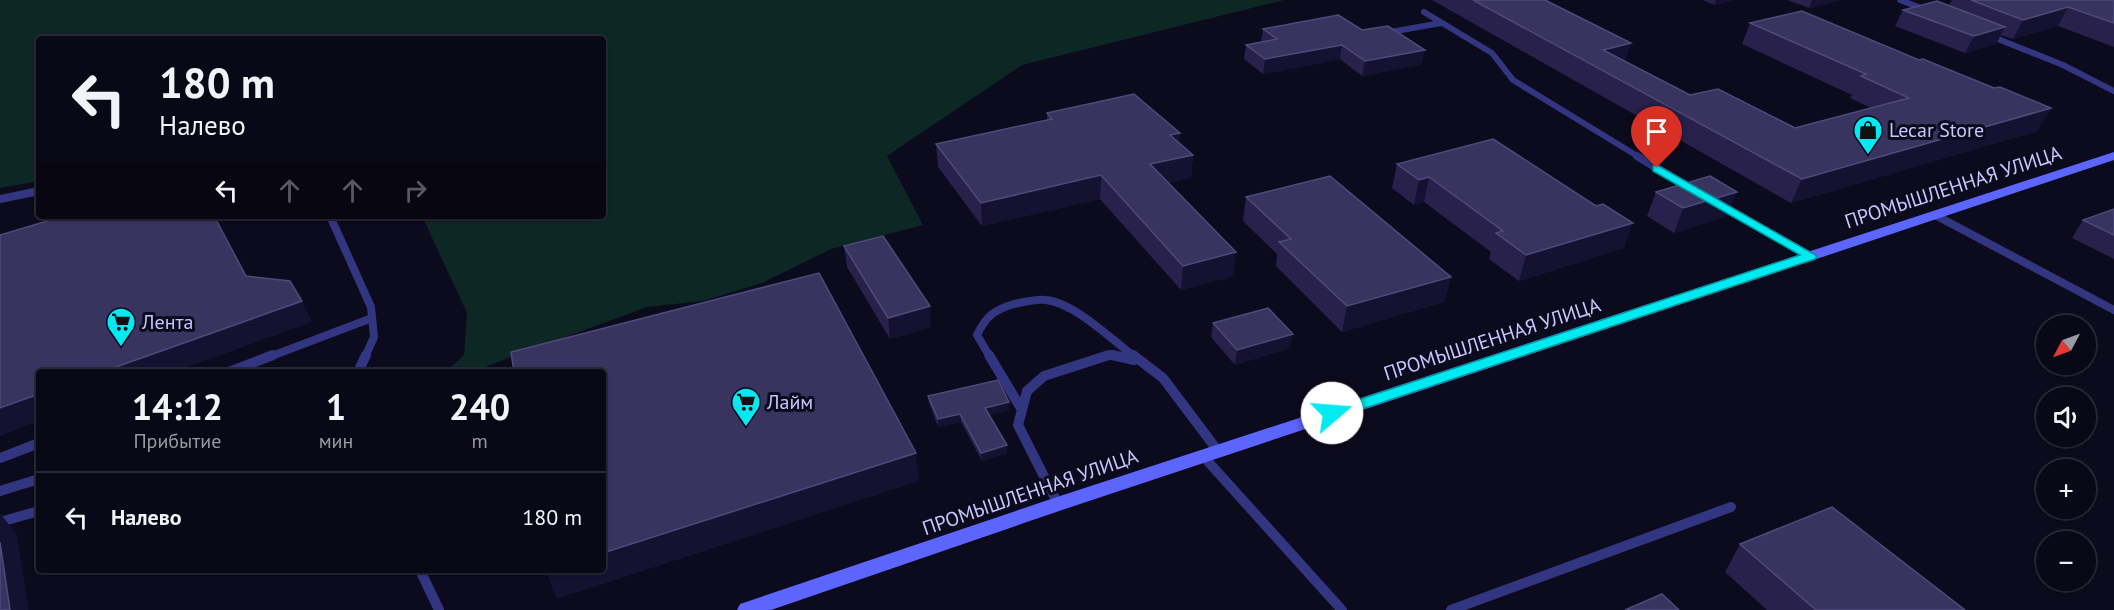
<!DOCTYPE html>
<html lang="ru">
<head>
<meta charset="utf-8">
<style>
  :root { --surface:#090816; --page:#171623; --text:#f1f3f6; --muted:#999aa1; --line:#292935 }
  body { margin:0; font-family:"PT Sans",sans-serif; background:var(--page); color:var(--text); height:100vh; display:flex; flex-direction:column; font-size:22px; white-space:nowrap }
  * { box-sizing:border-box; margin:0 }
  p { font-size:20px; color:var(--muted) }
  .icon { flex:none; width:33px; height:33px; fill:none; stroke:currentColor; stroke-width:2; stroke-linecap:round; stroke-linejoin:round }
  .map { position:relative; flex:1; overflow:hidden }
  .details { position:absolute; left:36px; top:369px; width:570px; height:204px; display:flex; flex-direction:column; background:var(--surface); border-radius:6px; box-shadow:0 2px 4px #0004,0 0 0 2px var(--line) }
  .details>* { flex:none }
  .guide { position:absolute; left:36px; top:36px; width:570px; height:183px; border-radius:6px; box-shadow:0 2px 4px #0004,0 0 0 2px var(--line); background:#090816; color:var(--text); overflow:hidden }
  .needle { width:39px; rotate:229deg }
  .controls { position:absolute; left:2036px; top:315px; display:grid; gap:12px }
  .controls a { display:grid; place-items:center; width:60px; height:60px; border-radius:50%; background:var(--surface); box-shadow:0 2px 4px #0004,0 0 0 2px var(--line); font-size:30px }
  .pin { position:absolute; display:grid; place-items:center; width:51px; height:51px; color:#fff; margin:-62px -26px; border-radius:50% 50% 50% 0; rotate:-45deg; box-shadow:0 0 6px #0007 }
  .pin .icon { rotate:45deg }
  .me { position:absolute; width:66px; margin:-33px; rotate:72deg; stroke-linejoin:round; filter:drop-shadow(0 0 4px #0008) }
  .turn { display:flex; align-items:center; gap:21px; height:126px; padding:0 24px; font-size:27px }
  .turn .icon { width:78px; height:78px; stroke-width:2.5 }
  .turn b { display:block; font-size:42px; line-height:51px }
  .lanes { display:flex; align-items:center; height:57px; padding:0 24px; background:#0003; justify-content:center; gap:30px; direction:ltr }
  .lanes .off { opacity:.35 }
  .eta { display:flex; justify-content:space-evenly; align-items:center; height:102px; text-align:center }
  .eta b { font-size:36px; font-weight:700; line-height:42px }
  ul { padding:0; list-style:none }
  li { display:flex; align-items:center; gap:18px; height:90px; padding:0 24px; border-top:2px solid var(--line) }
  li div { flex:1 }
  li b { display:block; font-size:22px }
  li em { font-style:normal }
  .map>svg:first-child { display:block }
</style>
</head>
<body>
<div class="map">
<svg width="2114" height="610" viewBox="0 0 2114 610">
  <rect width="100%" height="100%" fill="#0c0a1d"/>
  <path fill="#0d2725" d="M0 0H1284L1022 65 887 156 923 225 831 249 762 283 703 301 647 307 471 372H446L464 355 467 313 422 216H603V39H39V181L0 188Z"/>
  <g fill="none" stroke-linecap="round" stroke-linejoin="round">
    <path stroke="#32357f" stroke-width="6" d="M1900 0 1926 10
      M1424 12 1492 53 1513 80 1639 157
      M1385 33 1441 23
      M1988 35 2063 65 2114 91"/>
    <path stroke="#32357f" stroke-width="8" d="M1637 156 1691 189
      M0 199 39 191
      M1721 206 1811 256
      M1935 215 2114 310
      M330 216 371 307 374 337 365 357
      M269 357 372 318
      M990 357 977 335C986 316 994 310 1014 304 1023 302 1036 299 1046 300 1075 303 1112 340 1135 357
      M1104 357 1110 355 1119 357"/>
    <path stroke="#32357f" stroke-width="10" d="M989 355 1022 410
      M1112 355 1134 360
      M1133 355 1163 378 1218 451
      M229 372 273 355
      M358 372 366 355
      M1203 456 1342 610
      M0 458 39 443
      M0 491 39 479
      M1058 504 1018 425 1027 391 1044 376 1109 355
      M0 522 39 511
      M420 570 439 610
      M1451 610 1731 507"/>
    <path fill="#5d65ff" fill-rule="evenodd" d="M2114 152V160L1065 509 771 610H737L740 604 1051 499Z"/>
  </g>
  <path fill="#27214c" d="M1432 0H1545L1625 61 1690 95 1795 128 1871 108 1850 98 1852 95 1742 44 1750 23 1919 60 1994 88 2051 108 2037 131 1791 203Z
    M1703 0H1733L1714 5Z
    M1787 0H1842L1809 8Z
    M1952 0H2114V47L2058 26 2013 39 2001 35 1996 44 1965 53 1895 26 1903 10 1949 5Z
    M1263 29 1362 30 1422 64 1362 76 1340 59 1263 74 1244 59 1246 45 1261 42Z
    M1047 113 1179 143 1193 155 1191 178 1168 183 1234 276 1181 290 1100 199 982 226 938 167 936 144 1047 120Z
    M1397 164 1624 248 1519 281 1489 259 1491 252 1424 202 1414 205 1392 188Z
    M1656 192 1727 216 1674 233 1647 216Z
    M1246 197 1451 277 1444 302 1342 332 1276 266 1277 254 1243 221Z
    M2114 209V259L2072 238 2083 220Z
    M844 246 931 327 890 339 847 267Z
    M1213 323 1290 348 1235 365 1211 337Z
    M928 396 1009 410 989 415 1007 445V453L982 461 961 422 938 427 929 403Z
    M1740 544 1965 610H1767L1725 572Z"/>
  <path fill="#151131" d="M1716 0H1733L1714 5Z
    M1812 0H1842L1809 8Z
    M2068 7 2058 26 2013 39 2023 20Z
    M2005 27 1996 44 1965 53 1974 36Z
    M1631 43 1624 65 1603 50Z
    M1342 45 1340 59 1263 74 1265 59Z
    M1425 50 1422 64 1362 76 1365 61Z
    M2051 108 2037 131 1791 203 1802 179Z
    M1180 133 1179 156 1170 135Z
    M1193 155 1191 178 1149 188 1150 164Z
    M1101 175 1100 199 982 226 981 203Z
    M1429 177 1424 202 1414 205 1419 180Z
    M1737 192 1727 216 1674 233 1683 208Z
    M1633 223 1624 248 1519 281 1526 255Z
    M1236 252 1234 276 1181 290 1183 266Z
    M1451 277 1444 302 1342 332 1347 306Z
    M302 301 312 322 174 372H102Z
    M930 306 931 327 890 339 888 318Z
    M1293 334 1290 348 1235 365 1237 350Z
    M39 394V421L0 436V408Z
    M1009 402V410L985 416V408Z
    M960 414 961 422 938 427V419Z
    M1007 445V453L982 461 981 453Z
    M916 453 919 481 557 599 546 571 549 570H603V553Z
    M0 513 17 535 29 610H10L0 542Z"/>
  <path fill="#393360" stroke="#4f4a79" stroke-width="1.5" d="M1473 0H1545L1631 43 1603 50 1690 95 1718 89 1795 128 1909 98 1861 76 1866 74 1750 23 1802 11 1919 60 1923 59 1994 88 2000 87 2051 108 1802 179Z
    M1971 0H2114V23L2068 7 2023 20Z
    M1937 1 2005 27 1974 36 1903 10Z
    M1338 15 1362 30 1388 26 1425 50 1365 61 1342 45 1265 59 1246 45 1277 39 1263 29Z
    M1134 94 1180 133 1170 135 1193 155 1150 164 1236 252 1183 266 1101 175 981 203 936 144 1052 119 1047 113Z
    M1493 139 1596 206 1603 204 1633 223 1526 255 1496 233 1503 231 1429 177 1419 180 1397 164Z
    M1330 176 1451 277 1347 306 1279 242 1291 239 1246 197Z
    M1710 176 1737 192 1683 208 1656 192Z
    M2114 209V235L2083 220Z
    M64 216H214L246 276 290 281 302 301 102 372H39V394L0 408V235Z
    M883 236 930 306 888 318 844 246Z
    M819 273 916 453 603 553V372H514L511 352Z
    M1268 308 1293 334 1237 350 1213 323Z
    M998 380 1009 402 985 408 1007 445 981 453 960 414 938 419 928 396Z
    M1832 507 1965 610H1816L1740 544Z
    M0 542 10 610H0Z
    M1662 594 1679 610H1625Z"/>
  <path fill="#00eaf1" stroke="#00989d" stroke-width="1.5" d="M1657 165 1817 256 1815 259 1338 417H1327L1325 413 1327 410 1800 255 1653 171V166Z"/>
  <defs>
    <g id="shop-pin" transform="scale(1.5)"><path d="M0 17L-7.5 6A9.5 9.5 0 1 1 7.5 6Z" fill="#00eaf1" stroke="#0c0a1d"/><path d="M-5-2.5h2.3a2.7 3.5 0 0 1 5.4 0H5L5.5 6h-11ZM-1.5-2.5h3a1.5 2.3 0 0 0-3 0Z" fill="#111"/></g>
    <g id="supermarket-pin" transform="scale(1.5)"><path d="M0 17L-7.5 6A9.5 9.5 0 1 1 7.5 6Z" fill="#00eaf1" stroke="#0c0a1d"/><path d="M-6-5.5h2.5l.6 2H6L4.5 2H-2.5L-4.4-4H-6ZM-1.5 3.2a1.3 1.3 0 1 0 .1 0ZM3 3.2a1.3 1.3 0 1 0 .1 0Z" fill="#111"/></g>
  </defs>
  <g fill-rule="evenodd">
    <use href="#shop-pin" x="1868" y="130"/>
    <use href="#supermarket-pin" x="121" y="322"/>
    <use href="#supermarket-pin" x="746" y="402"/>
  </g>
  <g text-anchor="middle" dominant-baseline="central" stroke-width="6" stroke-linejoin="round" paint-order="stroke">
    <g font-size="20" fill="#c9c6ff" stroke="#0c0a1d" text-anchor="start">
      <text x="1889" y="130">Lecar Store</text>
      <text x="142" y="322">Лента</text>
      <text x="767" y="402">Лайм</text>
    </g>
    <g font-size="20" fill="#c9c6ff" stroke="#0c0a1d">
      <text transform="translate(1953 187) rotate(-18)">ПРОМЫШЛЕННАЯ УЛИЦА</text>
      <text transform="translate(1492 339) rotate(-18)">ПРОМЫШЛЕННАЯ УЛИЦА</text>
      <text transform="translate(1030 492) rotate(-19)">ПРОМЫШЛЕННАЯ УЛИЦА</text>
    </g>
  </g>
</svg>
<div class="controls">
<a><svg class="needle" viewBox="-14 -14 28 28"><path d="M0-13l5 13h-10z" fill="#e53935"/><path d="M0 13l5-13h-10z" fill="#999aa1"/></svg></a>
<a><svg class="icon" aria-label="sound" viewBox="0 0 24 24"><path d="M4 9h4l5-4v14l-5-4H4zM17 9q2 3 0 6"/></svg></a>
<a>+</a>
<a>−</a>
</div>
<div class="pin" style="left:1657px;top:168px;background:#d93025"><svg class="icon" aria-label="arrive" viewBox="0 0 24 24"><path d="M6 21V4h12l-3 4 3 4H6"/></svg></div>
<svg class="me" style="left:1332px;top:413px" viewBox="-20 -20 40 40"><circle r="19" fill="#fff"/><path d="M0-13L10 11 0 6-10 11z" fill="#00eaf1"/></svg>
<div class="guide">
<div class="turn"><svg class="icon" aria-label="left" viewBox="0 0 24 24"><path d="M17 20v-9H6M10 6l-5 5 5 5"/></svg><div><b>180 m</b>Налево</div></div>
<div class="lanes"><svg class="icon" aria-label="left" viewBox="0 0 24 24"><path d="M17 20v-9H6M10 6l-5 5 5 5"/></svg><svg class="icon off" aria-label="ahead" viewBox="0 0 24 24"><path d="M12 20V5M6 11l6-6 6 6"/></svg><svg class="icon off" aria-label="ahead" viewBox="0 0 24 24"><path d="M12 20V5M6 11l6-6 6 6"/></svg><svg class="icon off" aria-label="right" viewBox="0 0 24 24"><path d="M7 20v-9h11M14 6l5 5-5 5"/></svg></div>
</div>
<section class="details">
<div class="eta">
<div><b>14:12</b><p>Прибытие</p></div>
<div><b>1</b><p>мин</p></div>
<div><b>240</b><p>m</p></div>
</div>
<ul>
<li><svg class="icon" aria-label="left" viewBox="0 0 24 24"><path d="M17 20v-9H6M10 6l-5 5 5 5"/></svg><div><b>Налево</b></div><em>180 m</em></li>
</ul>
</section>
</div>
</body>
</html>
